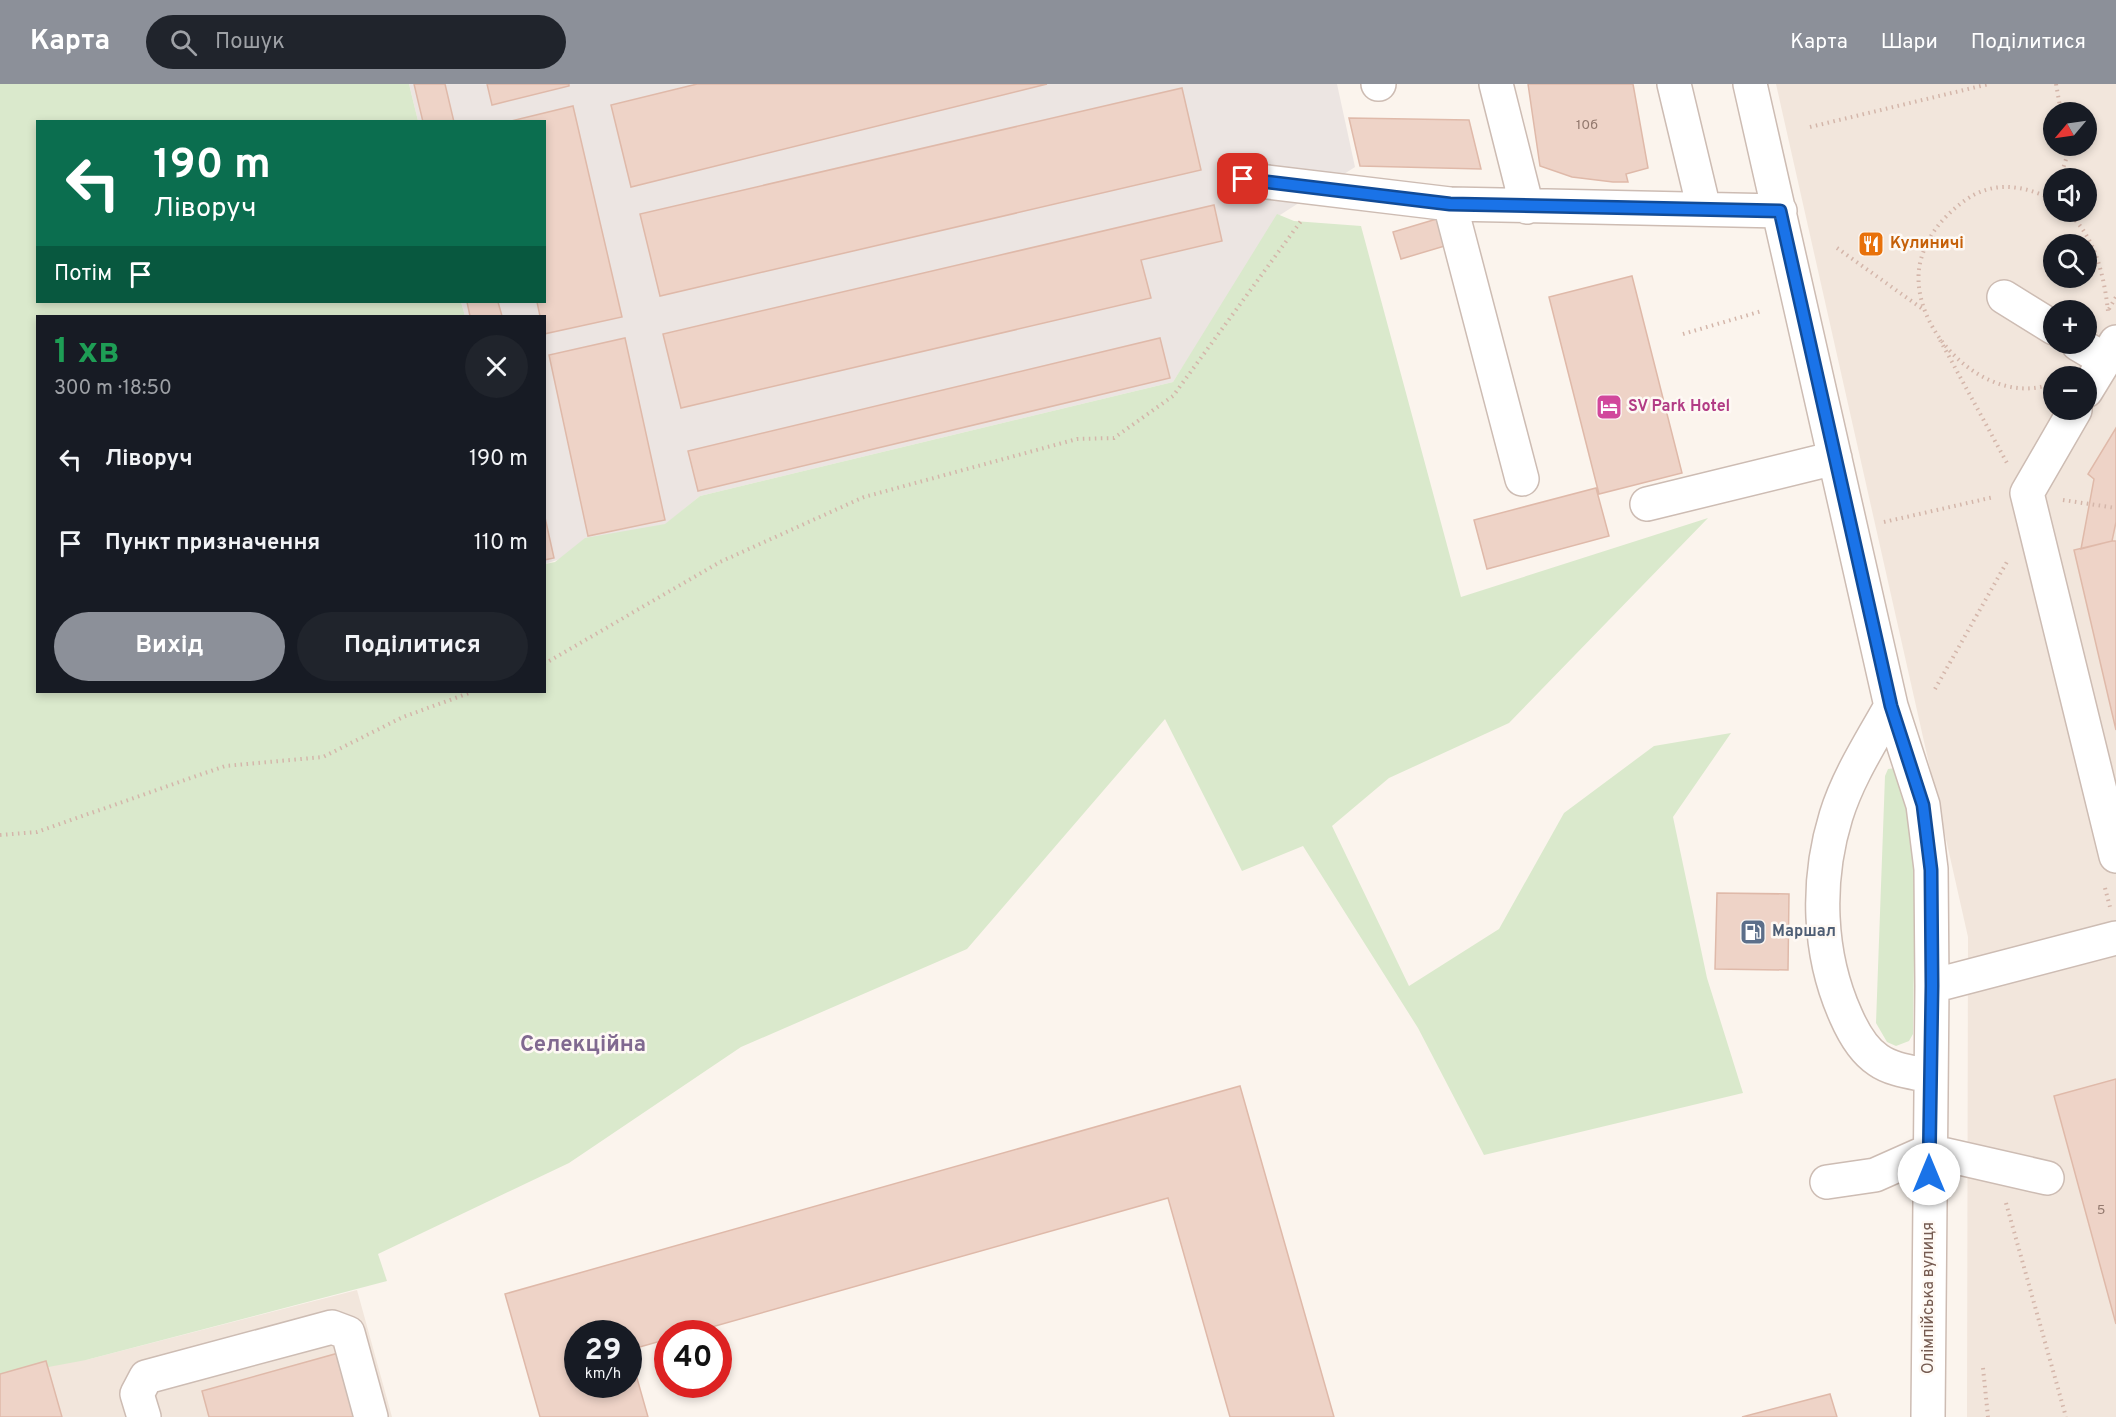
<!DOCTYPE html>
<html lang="uk">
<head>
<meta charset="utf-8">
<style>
  :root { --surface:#171b24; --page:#20242c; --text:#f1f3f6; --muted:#9ea1a6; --accent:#8c9099 }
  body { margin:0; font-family:Overpass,sans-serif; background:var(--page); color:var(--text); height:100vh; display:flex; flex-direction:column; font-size:22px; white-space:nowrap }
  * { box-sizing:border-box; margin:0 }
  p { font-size:20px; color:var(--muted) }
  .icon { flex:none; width:33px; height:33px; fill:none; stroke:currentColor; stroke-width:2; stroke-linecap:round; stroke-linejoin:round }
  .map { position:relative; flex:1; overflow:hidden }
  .sheet { position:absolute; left:36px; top:231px; width:510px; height:378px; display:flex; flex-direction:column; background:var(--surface); border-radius:0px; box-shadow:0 3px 9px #0003 }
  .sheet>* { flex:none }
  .guide { position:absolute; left:36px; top:36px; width:510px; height:183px; border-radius:0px; box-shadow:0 3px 9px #0003; background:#0b6e4f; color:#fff; overflow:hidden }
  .needle { width:39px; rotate:241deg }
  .buttons { position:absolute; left:2043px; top:18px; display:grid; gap:12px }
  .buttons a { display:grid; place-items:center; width:54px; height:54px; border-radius:50%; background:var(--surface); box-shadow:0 3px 9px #0003; font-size:30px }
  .speed { position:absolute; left:564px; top:1236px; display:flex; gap:12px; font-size:30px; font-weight:700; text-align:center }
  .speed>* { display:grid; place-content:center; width:78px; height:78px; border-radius:50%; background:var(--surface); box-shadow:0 3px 9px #0003; line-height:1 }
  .speed small { font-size:15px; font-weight:400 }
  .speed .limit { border:9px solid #d22; background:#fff; color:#111 }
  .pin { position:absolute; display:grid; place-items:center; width:51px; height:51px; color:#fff; margin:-26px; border-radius:12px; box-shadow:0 3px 9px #0006 }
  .me { position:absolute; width:66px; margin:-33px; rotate:0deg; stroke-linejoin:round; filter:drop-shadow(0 0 4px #0008) }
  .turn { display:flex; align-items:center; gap:21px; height:126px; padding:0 18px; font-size:27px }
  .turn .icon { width:78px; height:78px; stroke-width:2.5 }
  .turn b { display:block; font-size:42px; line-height:51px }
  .then { display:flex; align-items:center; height:57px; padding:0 18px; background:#0003; gap:12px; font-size:22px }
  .round { display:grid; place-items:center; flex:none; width:63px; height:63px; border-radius:32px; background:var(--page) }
  .overview { display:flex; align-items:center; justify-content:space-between; height:102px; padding:0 18px }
  h1 { font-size:36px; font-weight:700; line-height:45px; color:#1e9e55 }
  .action { display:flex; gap:12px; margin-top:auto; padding:12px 18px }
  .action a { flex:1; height:69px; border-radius:36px; background:var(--accent); color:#fff; font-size:24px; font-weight:700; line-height:69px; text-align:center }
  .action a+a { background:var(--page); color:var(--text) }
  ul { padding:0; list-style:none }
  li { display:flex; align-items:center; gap:18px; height:84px; padding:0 18px }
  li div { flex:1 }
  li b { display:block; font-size:22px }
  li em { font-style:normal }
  header { display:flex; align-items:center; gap:36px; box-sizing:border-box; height:84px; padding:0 30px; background:var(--accent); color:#fff }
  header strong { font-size:28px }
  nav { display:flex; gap:33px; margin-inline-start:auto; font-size:21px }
  .search { width:420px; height:54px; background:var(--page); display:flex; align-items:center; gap:15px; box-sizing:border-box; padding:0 21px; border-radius:33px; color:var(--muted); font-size:22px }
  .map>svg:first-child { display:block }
</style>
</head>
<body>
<header>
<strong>Карта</strong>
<div class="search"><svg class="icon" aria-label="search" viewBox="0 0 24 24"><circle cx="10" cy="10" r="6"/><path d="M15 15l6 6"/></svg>Пошук</div>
<nav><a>Карта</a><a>Шари</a><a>Поділитися</a></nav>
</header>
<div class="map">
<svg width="2116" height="1333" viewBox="0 0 2116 1333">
  <rect width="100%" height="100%" fill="#fbf4ed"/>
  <path fill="#f2e6dc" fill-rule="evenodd" d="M1776 0H2116V1333H1967L1968 853ZM2054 28H2086V62H2054ZM2054 94H2086V128H2054ZM2054 160H2086V194H2054ZM2054 226H2086V260H2054ZM2054 292H2086V326H2054Z
    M357 1206 392 1333H0V1290L63 1273 86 1276Z"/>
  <path fill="#ece5e2" d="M409 0H1337L1355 83 1280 131 1173 298 700 412 666 440 545 480 544 232H465L461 218H544V38L418 37Z"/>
  <path fill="#dae9cc" d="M0 0H409L418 37 38 38V218H461L465 232H38V608H544L545 480 555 478 585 454 665 440 700 412 1173 298 1277 130 1294 137 1361 142 1461 513 1708 434 1509 639 1389 694 1332 742 1409 902 1499 845 1564 729 1654 662 1731 649 1673 733 1707 894 1743 1009 1484 1071 1418 944 1303 762 1242 787 1165 635 967 865 741 963 569 1079 378 1170 387 1197 86 1276 0 1292Z
    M1896 684 1903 692 1915 797 1913 950 1909 957 1896 962 1887 958 1876 939 1885 692 1888 685Z"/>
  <path fill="#eed3c7" stroke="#dfb9a9" stroke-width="1.5" fill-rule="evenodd" d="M414 0H445L454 38H423Z
    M487 0H569V2L492 21Z
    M697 0H1047L631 103 611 21Z
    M1528 0H1633L1648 84 1626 90 1628 98H1613L1572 93 1540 82Z
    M1182 4 1201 86 660 212 640 130Z
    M573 22 622 233 544 250V232H540L537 218H544V38H507Z
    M1349 34 1469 36 1481 85 1360 82Z
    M1214 121 1222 157 1141 176 1151 214 681 324 663 250Z
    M1440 134 1448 161 1401 175 1393 148Z
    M1632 192 1682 389 1599 410 1549 213Z
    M467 218H498L502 232H470Z
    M625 254 665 436 588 452 549 271Z
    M1160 254 1170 294 698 407 688 367Z
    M2116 344V438L2112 457 2081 465 2094 395 2088 390Z
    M1596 404 1609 452 1487 485 1474 436Z
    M544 429 554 474 544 476Z
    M2112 457H2116V646L2074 466Z
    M1717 809 1789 810 1788 886 1715 885Z
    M2116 995V1240L2054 1012Z
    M1240 1002 1334 1333H1230L1168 1114 687 1250H668V1255L629 1266 648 1333H540L505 1210ZM578 1250H628V1300H578Z
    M342 1268 360 1333H209L202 1307Z
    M46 1277 62 1333H0V1290Z
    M1830 1310 1837 1333H1742Z"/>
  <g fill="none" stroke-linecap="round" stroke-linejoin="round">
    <g stroke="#cdbcb3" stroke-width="36">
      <path id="minor" d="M1378 0H1379
        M1496 0 1527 123
        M1674 0 1704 125
        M1750 0 1891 622 1923 721 1931 785 1932 902 1928 1333
        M1243 95 1450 120 1780 127
        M1450 120 1522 395
        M2004 213 2054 244
        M2078 260 2105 276
        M2086 307 2116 258
        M2075 326 2027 409 2116 772
        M1647 420 1835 374
        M1891 622C1871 658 1848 693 1836 732 1816 797 1818 870 1846 932 1853 948 1863 966 1878 976 1892 986 1912 988 1930 992
        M1932 902 2116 854
        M1827 1098 1875 1091 1929 1067 2047 1094
        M144 1333 137 1310 146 1293 332 1243 348 1249 371 1333"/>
    </g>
    <path stroke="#d4b6aa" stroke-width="4" stroke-dasharray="1.5 4.5" stroke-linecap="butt" d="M2056 0 2061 28
      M1810 43 1989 0
      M2060 94 2068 69 2067 62
      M2067 128C2095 152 2104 191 2108 227
      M1837 164 1924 226
      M2109 225 2116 213
      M1683 250 1762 227
      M1940 256 2007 379
      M2053 299C1986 327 1903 241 1921 175 1928 150 1944 132 1964 117 1993 96 2023 101 2054 116
      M2063 416 2116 424
      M1884 438 1994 413
      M544 580 720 478 864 413 1077 355 1114 354 1173 312 1301 137
      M1935 605 2008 476
      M0 751 37 748 225 682 323 673 403 633 472 608
      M2105 804 2110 823
      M2006 1119 2066 1333
      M1983 1284 1988 1333"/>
    <use href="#minor" stroke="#fff" stroke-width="33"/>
  </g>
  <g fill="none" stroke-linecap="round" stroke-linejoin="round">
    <g stroke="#114b97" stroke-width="15">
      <path id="route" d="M1243 95 1450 120 1780 127 1891 622 1923 721 1931 786 1932 902 1929 1090"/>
    </g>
    <use href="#route" stroke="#1a73e8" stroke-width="10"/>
  </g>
  <defs>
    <g id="restaurant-square" transform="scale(1.35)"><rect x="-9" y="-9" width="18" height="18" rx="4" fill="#e8710a" stroke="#fef9f4"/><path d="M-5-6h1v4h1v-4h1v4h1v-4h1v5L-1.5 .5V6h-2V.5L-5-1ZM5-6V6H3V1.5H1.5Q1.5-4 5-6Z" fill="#fff"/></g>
    <g id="hotel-square" transform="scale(1.35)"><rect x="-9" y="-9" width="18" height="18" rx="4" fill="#d1479c" stroke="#fef9f4"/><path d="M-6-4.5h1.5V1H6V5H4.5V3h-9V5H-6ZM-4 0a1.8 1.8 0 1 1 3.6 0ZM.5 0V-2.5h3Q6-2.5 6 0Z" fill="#fff"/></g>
    <g id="fuel-square" transform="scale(1.35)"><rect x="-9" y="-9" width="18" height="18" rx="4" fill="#5c6f8a" stroke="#fef9f4"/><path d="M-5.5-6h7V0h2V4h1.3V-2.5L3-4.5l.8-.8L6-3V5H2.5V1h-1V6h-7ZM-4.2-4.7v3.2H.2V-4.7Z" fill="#fff"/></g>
  </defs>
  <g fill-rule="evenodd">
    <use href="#restaurant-square" x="1871" y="160"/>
    <use href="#hotel-square" x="1609" y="323"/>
    <use href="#fuel-square" x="1753" y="848"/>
  </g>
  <g text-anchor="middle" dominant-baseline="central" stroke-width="5" stroke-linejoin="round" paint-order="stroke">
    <g font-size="14" fill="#93796e">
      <text x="1587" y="41">10б</text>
      <text x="2101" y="1126">5</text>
    </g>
    <g font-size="16" font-weight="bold" fill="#c56008" stroke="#fef9f4" text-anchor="start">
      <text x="1890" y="160">Кулиничі</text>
    </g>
    <g font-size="16" font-weight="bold" fill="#b23c85" stroke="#fef9f4" text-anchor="start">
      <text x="1628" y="323">SV Park Hotel</text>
    </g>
    <g font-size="16" font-weight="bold" fill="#4e5e75" stroke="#fef9f4" text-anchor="start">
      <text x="1772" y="848">Маршал</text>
    </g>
    <g font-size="16" fill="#755b51" stroke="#fef9f4">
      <text transform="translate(1929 1214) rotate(-90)">Олімпійська вулиця</text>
    </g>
    <g font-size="22" font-weight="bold" fill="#806990" stroke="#fef9f4">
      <text x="583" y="961">Селекційна</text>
    </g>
  </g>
</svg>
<div class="buttons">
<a><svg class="needle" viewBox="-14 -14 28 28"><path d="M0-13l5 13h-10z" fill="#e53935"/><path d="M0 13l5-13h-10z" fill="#9ea1a6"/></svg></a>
<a><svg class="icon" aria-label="sound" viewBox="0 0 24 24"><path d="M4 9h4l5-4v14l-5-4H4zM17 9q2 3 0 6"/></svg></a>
<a><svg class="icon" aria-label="search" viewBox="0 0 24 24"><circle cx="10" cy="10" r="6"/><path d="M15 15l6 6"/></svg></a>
<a>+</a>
<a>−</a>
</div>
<div class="speed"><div>29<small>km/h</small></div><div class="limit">40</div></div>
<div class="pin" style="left:1243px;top:95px;background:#d93025"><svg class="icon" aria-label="arrive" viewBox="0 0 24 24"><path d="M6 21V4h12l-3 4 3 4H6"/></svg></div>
<svg class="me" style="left:1929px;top:1090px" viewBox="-20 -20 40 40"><circle r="19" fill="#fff"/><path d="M0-13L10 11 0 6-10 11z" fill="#1a73e8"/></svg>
<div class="guide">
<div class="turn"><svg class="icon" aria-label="left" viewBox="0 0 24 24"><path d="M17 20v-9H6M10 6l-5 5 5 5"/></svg><div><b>190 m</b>Ліворуч</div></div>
<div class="then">Потім<svg class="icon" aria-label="arrive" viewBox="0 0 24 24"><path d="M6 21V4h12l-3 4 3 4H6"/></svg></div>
</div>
<section class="sheet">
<div class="overview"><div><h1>1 хв</h1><p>300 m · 18:50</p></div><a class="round"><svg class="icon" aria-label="close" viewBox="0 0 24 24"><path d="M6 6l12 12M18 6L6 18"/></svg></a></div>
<ul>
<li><svg class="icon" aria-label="left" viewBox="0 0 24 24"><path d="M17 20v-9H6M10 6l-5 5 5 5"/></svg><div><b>Ліворуч</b></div><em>190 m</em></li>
<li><svg class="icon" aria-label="arrive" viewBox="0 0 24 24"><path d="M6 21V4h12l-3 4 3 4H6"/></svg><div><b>Пункт призначення</b></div><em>110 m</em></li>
</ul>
<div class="action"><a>Вихід</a><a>Поділитися</a></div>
</section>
</div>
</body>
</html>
